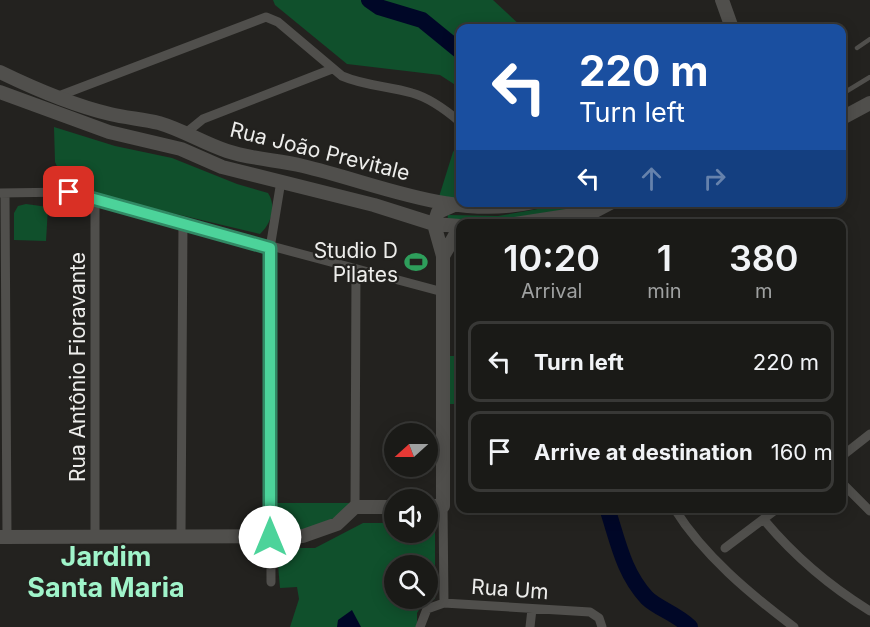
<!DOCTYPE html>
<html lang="en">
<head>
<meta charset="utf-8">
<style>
  :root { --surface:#1a1a17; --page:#232320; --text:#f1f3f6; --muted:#9fa1a1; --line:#383836 }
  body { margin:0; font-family:Inter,sans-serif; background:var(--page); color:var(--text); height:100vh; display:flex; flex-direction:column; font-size:22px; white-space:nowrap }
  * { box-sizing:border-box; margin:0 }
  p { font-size:20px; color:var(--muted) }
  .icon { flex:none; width:33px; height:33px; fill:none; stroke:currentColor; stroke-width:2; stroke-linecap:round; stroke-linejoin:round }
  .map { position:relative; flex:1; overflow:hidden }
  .panel { position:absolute; left:456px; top:219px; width:390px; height:294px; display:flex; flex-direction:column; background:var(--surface); border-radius:12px; box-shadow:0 3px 15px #0003,0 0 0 2px var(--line) }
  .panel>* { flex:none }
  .top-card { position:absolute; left:456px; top:24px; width:390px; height:183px; border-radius:12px; box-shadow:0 3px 15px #0003,0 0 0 2px var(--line); background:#1a4fa0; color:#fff; overflow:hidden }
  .needle { width:39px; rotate:249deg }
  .controls { position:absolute; left:384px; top:423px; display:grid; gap:12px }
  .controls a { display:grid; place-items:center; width:54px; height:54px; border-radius:50%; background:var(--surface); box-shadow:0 3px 15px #0003,0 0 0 2px var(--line); font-size:30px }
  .pin { position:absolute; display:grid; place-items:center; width:51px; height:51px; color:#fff; margin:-26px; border-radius:12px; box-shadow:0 3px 9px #0006 }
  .me { position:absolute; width:66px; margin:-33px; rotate:0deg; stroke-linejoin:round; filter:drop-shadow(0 0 4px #0008) }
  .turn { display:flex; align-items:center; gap:21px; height:126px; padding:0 24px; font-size:27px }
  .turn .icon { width:78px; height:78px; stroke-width:2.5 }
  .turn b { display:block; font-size:42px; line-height:51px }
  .lanes { display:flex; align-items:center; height:57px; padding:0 24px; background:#0003; justify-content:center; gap:30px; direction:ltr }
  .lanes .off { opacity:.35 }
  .eta { display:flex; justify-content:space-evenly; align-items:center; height:102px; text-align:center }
  .eta b { font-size:36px; font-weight:600; line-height:42px }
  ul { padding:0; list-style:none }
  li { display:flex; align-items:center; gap:18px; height:81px; margin:0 12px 9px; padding:0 12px; border:3px solid var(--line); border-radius:12px }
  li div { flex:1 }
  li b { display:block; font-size:22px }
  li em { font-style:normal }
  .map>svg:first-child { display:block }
</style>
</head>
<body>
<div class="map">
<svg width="870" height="627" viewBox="0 0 870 627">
  <rect width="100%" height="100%" fill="#23221f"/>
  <path fill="#10502c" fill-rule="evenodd" d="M273 0H493L523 28H460V88L440 75 347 64 275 5Z
    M54 127 115 146 172 158 237 184 268 193C277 207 271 224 260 234L67 188 55 162Z
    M460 143V202L438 200 453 152Z
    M572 203H588L590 208 481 223 447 222 448 215 498 216Z
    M26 204 48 207 46 241 14 240V213L18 206Z
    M448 356H457L459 404H449Z
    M275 503H351L347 513 304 530 280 529 276 523Z
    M363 523H394V532H428V523H435V599L423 603 417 613V627H290L299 599 297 587 280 588 278 565 281 555 291 548H315ZM394 566H428V598H394Z"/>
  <path fill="#000727" d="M352 610 361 627H337L338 620Z"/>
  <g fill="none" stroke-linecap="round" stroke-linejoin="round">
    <path stroke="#000727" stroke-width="16" d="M369 0 379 7 422 20 460 51
      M607 508C618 541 623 572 647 598 657 608 677 614 690 627"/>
    <path stroke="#504f4c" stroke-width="4.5" d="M857 48 870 39
      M842 94 870 77"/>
    <path stroke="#504f4c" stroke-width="9" d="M56 97 266 17 278 22 342 76C365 86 389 86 412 93 430 98 446 110 460 122
      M187 132 203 119 332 69
      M0 193 69 192 443 292
      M5 194 7 537
      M95 199V535
      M842 456 870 434
      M842 483 870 511
      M443 506 444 603
      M355 507 356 270
      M674 508C703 555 750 594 794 627
      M764 520C795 557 829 586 870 611
      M181 535 183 221
      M725 548 778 508
      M271 582 270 248 281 181
      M420 627 427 609 444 603 590 612 599 618 602 627
      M530 627 532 609"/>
    <path stroke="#504f4c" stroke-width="14" d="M722 0 732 28
      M0 72C35 89 72 105 110 114 126 118 143 119 159 123 183 130 203 143 227 151 251 159 278 160 303 166 379 184 454 220 534 202
      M0 92 109 132 181 149 222 167 374 205 434 224 460 226
      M842 118 870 103
      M515 224 593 212 612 202
      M443 256 460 227
      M428 506H443V256L434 224 438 212 454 205
      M0 537 303 536 337 524 355 507H394"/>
  </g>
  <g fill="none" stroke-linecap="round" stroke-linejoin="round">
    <g stroke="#318964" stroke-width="15">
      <path id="route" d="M69 192 270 248V537"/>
    </g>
    <use href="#route" stroke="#4cd39a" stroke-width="10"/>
  </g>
  <defs>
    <g id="stadium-bare" transform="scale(1.8)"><path d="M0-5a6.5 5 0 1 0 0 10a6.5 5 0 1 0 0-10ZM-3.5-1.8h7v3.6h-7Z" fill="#2e9e5b" stroke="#23221f" stroke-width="2.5" paint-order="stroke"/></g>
  </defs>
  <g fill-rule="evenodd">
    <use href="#stadium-bare" x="416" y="262"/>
  </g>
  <g text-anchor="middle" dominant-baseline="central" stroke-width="4.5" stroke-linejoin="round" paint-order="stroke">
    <g font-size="21" fill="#ededeb" stroke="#23221f">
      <text transform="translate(320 151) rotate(14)">Rua João Previtale</text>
      <text transform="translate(77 367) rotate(-90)">Rua Antônio Fioravante</text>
      <text transform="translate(510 589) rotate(4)">Rua Um</text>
    </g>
    <g font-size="21" fill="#ededeb" stroke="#23221f" text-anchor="end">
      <text x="398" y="250">Studio D<tspan x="398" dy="24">Pilates</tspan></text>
    </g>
    <g font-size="27" font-weight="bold" fill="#a0f4ca" stroke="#23221f">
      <text x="106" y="556">Jardim<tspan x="106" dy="31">Santa Maria</tspan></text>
    </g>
  </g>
</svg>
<div class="controls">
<a><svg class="needle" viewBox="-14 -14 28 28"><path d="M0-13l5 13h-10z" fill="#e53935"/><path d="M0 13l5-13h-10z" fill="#9fa1a1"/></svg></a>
<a><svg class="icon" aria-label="sound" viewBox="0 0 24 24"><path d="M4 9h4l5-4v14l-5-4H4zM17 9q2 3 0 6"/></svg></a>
<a><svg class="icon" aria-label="search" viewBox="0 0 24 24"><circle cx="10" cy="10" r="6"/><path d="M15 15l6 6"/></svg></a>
</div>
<div class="pin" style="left:69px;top:192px;background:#d93025"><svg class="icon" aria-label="arrive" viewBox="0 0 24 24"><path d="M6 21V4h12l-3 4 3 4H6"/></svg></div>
<svg class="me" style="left:270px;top:537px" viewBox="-20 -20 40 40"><circle r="19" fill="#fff"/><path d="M0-13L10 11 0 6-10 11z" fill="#4cd39a"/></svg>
<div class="top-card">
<div class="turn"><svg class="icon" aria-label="left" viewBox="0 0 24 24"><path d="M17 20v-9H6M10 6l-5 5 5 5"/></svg><div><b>220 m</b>Turn left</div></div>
<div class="lanes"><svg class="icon" aria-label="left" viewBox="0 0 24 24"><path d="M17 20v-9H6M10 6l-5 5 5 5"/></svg><svg class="icon off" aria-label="ahead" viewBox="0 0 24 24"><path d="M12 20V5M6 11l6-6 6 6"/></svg><svg class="icon off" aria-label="right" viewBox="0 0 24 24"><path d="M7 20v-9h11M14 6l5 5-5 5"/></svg></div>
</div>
<section class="panel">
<div class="eta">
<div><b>10:20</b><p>Arrival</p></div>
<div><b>1</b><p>min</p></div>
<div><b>380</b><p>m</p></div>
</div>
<ul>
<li><svg class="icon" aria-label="left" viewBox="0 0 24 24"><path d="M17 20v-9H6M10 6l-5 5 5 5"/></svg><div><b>Turn left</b></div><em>220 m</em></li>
<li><svg class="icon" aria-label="arrive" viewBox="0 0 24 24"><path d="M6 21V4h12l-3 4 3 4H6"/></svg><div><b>Arrive at destination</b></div><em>160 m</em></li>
</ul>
</section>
</div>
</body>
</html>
